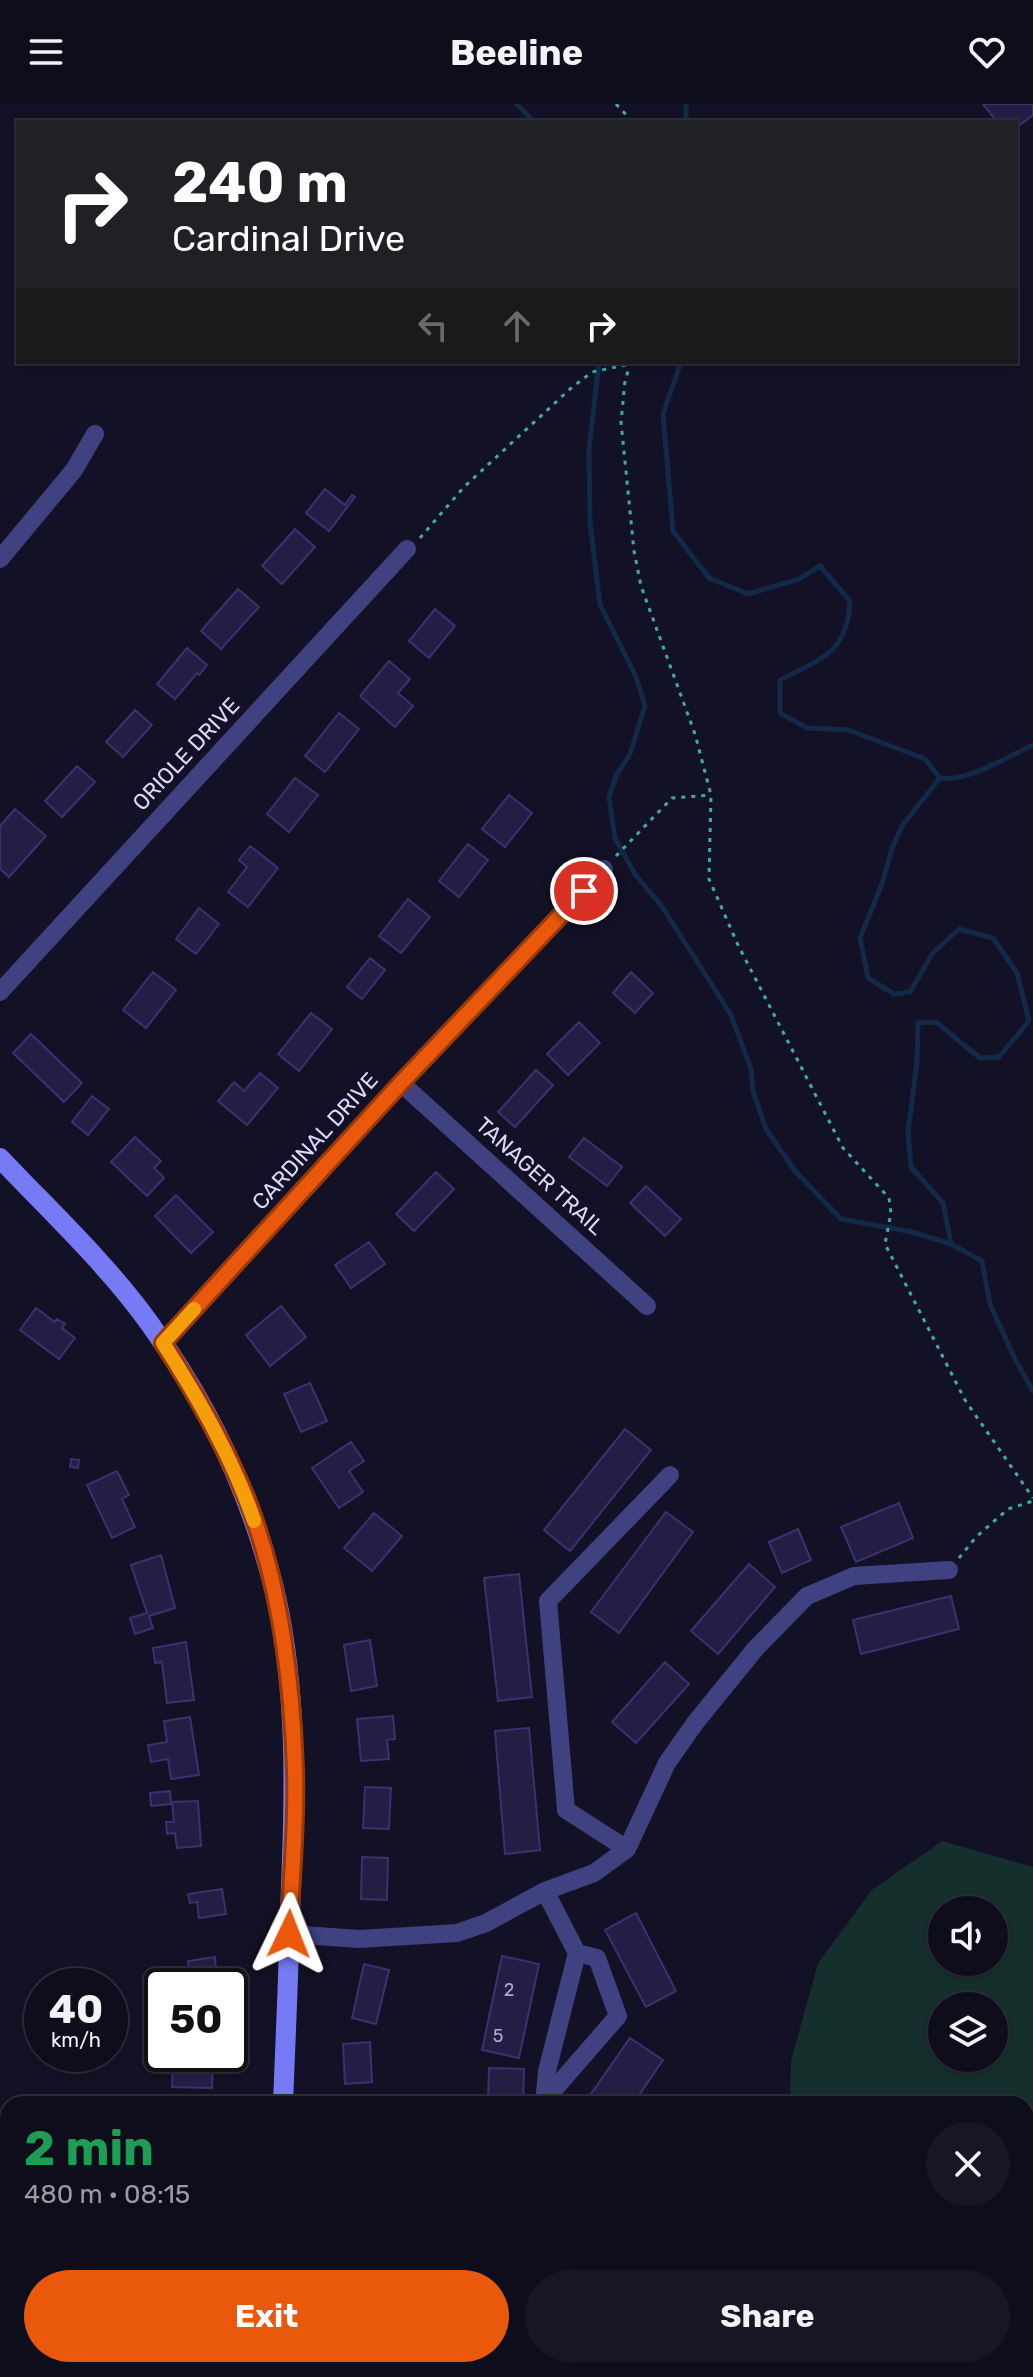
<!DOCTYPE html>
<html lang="en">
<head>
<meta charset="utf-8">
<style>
  :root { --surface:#0e0d1c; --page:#171625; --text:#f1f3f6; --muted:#9b9ca3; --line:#2e2d3b; --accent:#ea580c }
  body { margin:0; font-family:Rubik,sans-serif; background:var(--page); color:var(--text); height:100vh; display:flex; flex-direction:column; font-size:30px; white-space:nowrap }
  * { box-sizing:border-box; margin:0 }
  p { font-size:26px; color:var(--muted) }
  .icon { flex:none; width:44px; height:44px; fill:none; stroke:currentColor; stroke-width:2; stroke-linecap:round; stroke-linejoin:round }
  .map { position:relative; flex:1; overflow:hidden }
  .sheet { position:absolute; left:0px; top:1992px; width:1034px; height:282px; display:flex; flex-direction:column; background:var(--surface); border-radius:24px 24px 0 0; box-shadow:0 2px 6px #0004,0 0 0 2px var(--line) }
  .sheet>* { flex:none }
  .banner { position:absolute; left:16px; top:16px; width:1002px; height:244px; border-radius:0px; box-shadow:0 2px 6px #0004,0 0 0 2px var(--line); background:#202124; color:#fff; overflow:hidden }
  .tools { position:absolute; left:928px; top:1792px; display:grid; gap:16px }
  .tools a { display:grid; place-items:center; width:80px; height:80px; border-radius:50%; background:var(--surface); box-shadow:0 2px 6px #0004,0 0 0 2px var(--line); font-size:40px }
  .speed { position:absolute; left:24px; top:1864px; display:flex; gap:16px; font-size:40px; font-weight:700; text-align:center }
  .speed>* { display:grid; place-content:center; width:104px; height:104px; border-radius:50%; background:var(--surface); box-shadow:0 2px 6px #0004,0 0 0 2px var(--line); line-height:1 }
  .speed small { font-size:20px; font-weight:400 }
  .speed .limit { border:4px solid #111; border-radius:12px; background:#fff; color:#111 }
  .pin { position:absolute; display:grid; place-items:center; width:68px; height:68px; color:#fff; margin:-34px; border:4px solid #fff; border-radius:50%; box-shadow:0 2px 8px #0007 }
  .me { position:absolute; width:88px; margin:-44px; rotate:2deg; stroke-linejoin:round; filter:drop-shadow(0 0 6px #0008) }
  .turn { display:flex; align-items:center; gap:28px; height:168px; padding:0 24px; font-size:36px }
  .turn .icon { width:104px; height:104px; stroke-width:2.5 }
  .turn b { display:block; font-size:56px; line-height:68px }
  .lanes { display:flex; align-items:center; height:76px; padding:0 24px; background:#0003; justify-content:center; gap:40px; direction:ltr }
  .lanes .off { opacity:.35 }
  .round { display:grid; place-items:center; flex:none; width:84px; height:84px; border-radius:42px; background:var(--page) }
  .head { display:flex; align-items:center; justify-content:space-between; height:136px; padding:0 24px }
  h1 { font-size:48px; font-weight:700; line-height:60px; color:#1e9e55 }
  .primary-button { display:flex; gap:16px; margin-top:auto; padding:16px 24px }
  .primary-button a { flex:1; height:92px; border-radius:48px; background:var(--accent); color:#fff; font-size:32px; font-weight:700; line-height:92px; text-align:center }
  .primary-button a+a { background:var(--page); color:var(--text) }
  header { display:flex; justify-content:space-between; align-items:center; height:104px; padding:0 24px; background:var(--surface); font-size:36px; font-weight:700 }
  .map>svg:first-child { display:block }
</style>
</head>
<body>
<header><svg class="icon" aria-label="menu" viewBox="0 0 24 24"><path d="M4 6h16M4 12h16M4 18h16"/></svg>Beeline<svg class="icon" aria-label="heart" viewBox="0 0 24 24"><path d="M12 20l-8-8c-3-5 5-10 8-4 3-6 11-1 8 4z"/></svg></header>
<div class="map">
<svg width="1033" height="2273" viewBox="0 0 1033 2273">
  <rect width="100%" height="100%" fill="#131125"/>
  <path fill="#142f2c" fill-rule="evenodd" d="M942 1737 1033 1763V2273H804V2266H1026V2000H790L791 1957 818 1859 872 1786ZM942 1806H994V1858H942ZM942 1902H994V1954H942Z"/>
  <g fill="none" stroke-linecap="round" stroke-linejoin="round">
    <path stroke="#122a48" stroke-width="5" d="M517 0 534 18
      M686 18V0
      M599 258 589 345 590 418 600 501 636 573 645 602 630 650 617 670 609 693 615 734 635 770 663 804 731 911 751 965 753 987 766 1025 795 1067 841 1115 912 1128 951 1140
      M681 258 663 310 673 427 709 474 748 490 799 475 820 462 850 497C848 549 820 555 780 576V609L807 624 849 626 925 655 940 674
      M940 674 902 722 892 744 882 780 860 834 868 874 894 890 910 888 932 850 959 825 993 834 1017 869 1029 917 999 953 980 954 936 918 918 919 917 958 908 1028 911 1063 943 1099 951 1140 982 1157 990 1200 1015 1255 1033 1287
      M940 674C968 678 1007 653 1033 641
      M0 2222 8 2228
      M66 2266 77 2273"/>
  </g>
  <path fill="#241e45" stroke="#3a326f" stroke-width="2" d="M983 0H1033V11L1016 24V18H997Z
    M325 385 345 401 352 391 355 393 329 427 306 409Z
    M295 425 315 443 282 480 262 462Z
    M238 485 259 503 221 545 201 527Z
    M435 505 455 522 429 554 409 537Z
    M187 544 207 561 199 571 197 569 175 595 157 580Z
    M389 557 410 575 398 589 413 602 395 623 360 592Z
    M135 606 152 621 123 653 106 638Z
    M339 609 359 625 325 668 305 652Z
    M77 662 95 678 62 713 45 697Z
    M295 674 318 691 289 728 267 710Z
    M509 691 532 709 505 743 482 725Z
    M15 705 46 732 9 773 0 765V722Z
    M468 740 488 756 459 793 439 777Z
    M250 742 278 764 248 803 228 788 247 763 239 756Z
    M408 795 430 813 401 849 379 832Z
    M199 804 219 820 196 850 176 835Z
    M370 854 385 866 362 895 347 883Z
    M153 868 176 886 146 924 123 906Z
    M631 868 653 889 635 909 613 889Z
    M311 909 332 925 299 967 278 950Z
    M579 918 600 939 568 971 547 950Z
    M31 930 82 979 64 998 13 949Z
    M536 966 553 981 515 1023 498 1008Z
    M260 969 278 984 247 1021 218 997 234 978 244 987Z
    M92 992 109 1005 88 1031 72 1018Z
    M135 1033 161 1057 154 1064 164 1074 147 1092 111 1058Z
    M584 1034 622 1063 607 1082 569 1053Z
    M436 1068 454 1085 414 1127 396 1110Z
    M646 1082 681 1115 665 1132 630 1099Z
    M176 1091 213 1128 191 1149 155 1112Z
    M369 1138 385 1160 351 1184 335 1161Z
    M281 1202 306 1233 270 1262 246 1231Z
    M36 1204 55 1218 57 1215 65 1220 62 1224 75 1234 59 1255 20 1226Z
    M310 1279 327 1317 301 1328 284 1290Z
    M625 1325 651 1346 570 1447 544 1426Z
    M351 1338 364 1357 349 1367 363 1388 339 1404 312 1364Z
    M71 1355 79 1356 78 1364 70 1363Z
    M117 1367 129 1391 122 1395 135 1423 112 1434 87 1381Z
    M899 1399 913 1434 856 1458 841 1423Z
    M666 1408 693 1428 619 1529 591 1508Z
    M374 1409 402 1432 372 1467 344 1444Z
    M798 1425 811 1456 782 1469 769 1438Z
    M161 1451 175 1504 149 1512 153 1524 135 1530 130 1514 147 1509 131 1461Z
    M749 1460 775 1483 718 1550 691 1527Z
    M519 1470 532 1593 498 1597 484 1474Z
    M951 1492 959 1525 861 1550 853 1516Z
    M370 1536 377 1582 351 1587 344 1541Z
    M186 1538 194 1596 167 1599 162 1558 155 1559 153 1544Z
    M665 1558 689 1580 636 1639 612 1618Z
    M393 1612 395 1635 387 1636 389 1655 361 1657 357 1615Z
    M190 1613 199 1671 171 1675 168 1655 151 1658 148 1641 167 1638 164 1617Z
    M529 1624 540 1746 505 1750 495 1627Z
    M365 1683 391 1684 389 1725 363 1724Z
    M170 1687 171 1700 151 1702 150 1689Z
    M198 1697 201 1742 177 1744 175 1729 167 1730 166 1718H174L172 1698Z
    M362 1753 388 1754 387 1796 361 1795Z
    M222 1785 226 1810 199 1814 197 1798 190 1799 188 1790Z
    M636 1809 676 1887 646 1903 605 1826Z
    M502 1852 539 1860 519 1954 482 1946Z
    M215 1853 216 1867 223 1866 225 1882H187V1878H190L188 1857Z
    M364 1860 389 1866 376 1920 352 1914Z
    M630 1934 663 1956 633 2000H584Z
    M370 1938 372 1978 345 1980 343 1940Z
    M173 1950H213L212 1984 172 1983Z
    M489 1964 524 1965 523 2000H488Z"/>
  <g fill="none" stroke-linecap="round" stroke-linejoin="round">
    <path stroke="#39afa1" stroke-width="3" stroke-dasharray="4 6" stroke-linecap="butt" d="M616 0 633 18
      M631 258 625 277 621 318 634 447 641 482 695 630 711 691 709 775 738 841 843 1044 889 1094 891 1109 885 1140 965 1296 1033 1394
      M420 434 464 383 570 285 592 268 631 260
      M616 752 672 694 711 691
      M959 1454 976 1433 1008 1405 1033 1397"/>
    <path stroke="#404181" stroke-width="18" d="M0 455 74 366 95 330
      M0 888 407 445
      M401 979 647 1202
      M163 1239 401 979 604 765
      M627 1745 566 1706 548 1497 670 1371
      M289 1830 359 1835 457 1829 486 1819 545 1787 594 1769 627 1745 667 1659 695 1619 756 1544 807 1492 854 1472 949 1466
      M544 1997 618 1912 597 1854 577 1849
      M544 2000 547 1967 577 1849 545 1787"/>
    <path stroke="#767bf5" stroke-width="20" d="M0 1054C51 1108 107 1160 150 1220 209 1302 253 1394 276 1493 297 1588 295 1686 291 1782 289 1855 286 1927 283 2000
      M274 2273V2266"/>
  </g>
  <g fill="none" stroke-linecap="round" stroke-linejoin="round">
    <g stroke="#983908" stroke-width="20">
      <path id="route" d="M289 1830C291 1776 297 1720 295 1666 292 1575 280 1478 246 1393 223 1338 195 1288 163 1239L401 979 584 787"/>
    </g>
    <use href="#route" stroke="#ea580c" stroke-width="14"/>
    <path stroke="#f59e0b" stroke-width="14" d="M194 1205 163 1239C199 1295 232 1353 254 1417"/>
  </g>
  <g text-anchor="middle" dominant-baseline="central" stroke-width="6" stroke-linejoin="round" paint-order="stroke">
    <g font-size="18" fill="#acaace">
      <text x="509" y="1886">2</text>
      <text x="498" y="1932">5</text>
    </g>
    <g font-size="22" fill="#dad8fc" stroke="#131125">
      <text transform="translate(186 650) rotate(-47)">ORIOLE DRIVE</text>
      <text transform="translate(315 1037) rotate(-48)">CARDINAL DRIVE</text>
      <text transform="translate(540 1072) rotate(42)">TANAGER TRAIL</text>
    </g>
  </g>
</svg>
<div class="tools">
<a><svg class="icon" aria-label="sound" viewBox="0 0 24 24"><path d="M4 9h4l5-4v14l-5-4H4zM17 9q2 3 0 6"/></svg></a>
<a><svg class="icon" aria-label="layers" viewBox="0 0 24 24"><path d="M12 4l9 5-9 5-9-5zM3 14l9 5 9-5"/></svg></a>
</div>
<div class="speed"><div>40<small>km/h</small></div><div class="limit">50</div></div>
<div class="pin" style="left:584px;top:787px;background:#d93025"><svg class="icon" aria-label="arrive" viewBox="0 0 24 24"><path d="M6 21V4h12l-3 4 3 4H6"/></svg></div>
<svg class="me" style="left:289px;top:1830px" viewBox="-20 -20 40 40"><path d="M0-17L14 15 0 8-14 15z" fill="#ea580c" stroke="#fff" stroke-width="4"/></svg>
<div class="banner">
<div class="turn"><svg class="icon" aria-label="right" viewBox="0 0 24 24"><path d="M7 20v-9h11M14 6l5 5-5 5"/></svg><div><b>240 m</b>Cardinal Drive</div></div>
<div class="lanes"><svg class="icon off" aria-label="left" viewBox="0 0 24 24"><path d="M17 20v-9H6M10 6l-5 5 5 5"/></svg><svg class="icon off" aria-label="ahead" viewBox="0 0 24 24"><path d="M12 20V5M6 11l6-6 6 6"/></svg><svg class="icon" aria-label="right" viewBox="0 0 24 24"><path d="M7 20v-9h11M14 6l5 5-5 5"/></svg></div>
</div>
<section class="sheet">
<div class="head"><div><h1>2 min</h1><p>480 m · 08:15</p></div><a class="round"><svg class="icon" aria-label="close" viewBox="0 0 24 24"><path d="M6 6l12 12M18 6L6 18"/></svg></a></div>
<div class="primary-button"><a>Exit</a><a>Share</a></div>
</section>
</div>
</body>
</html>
